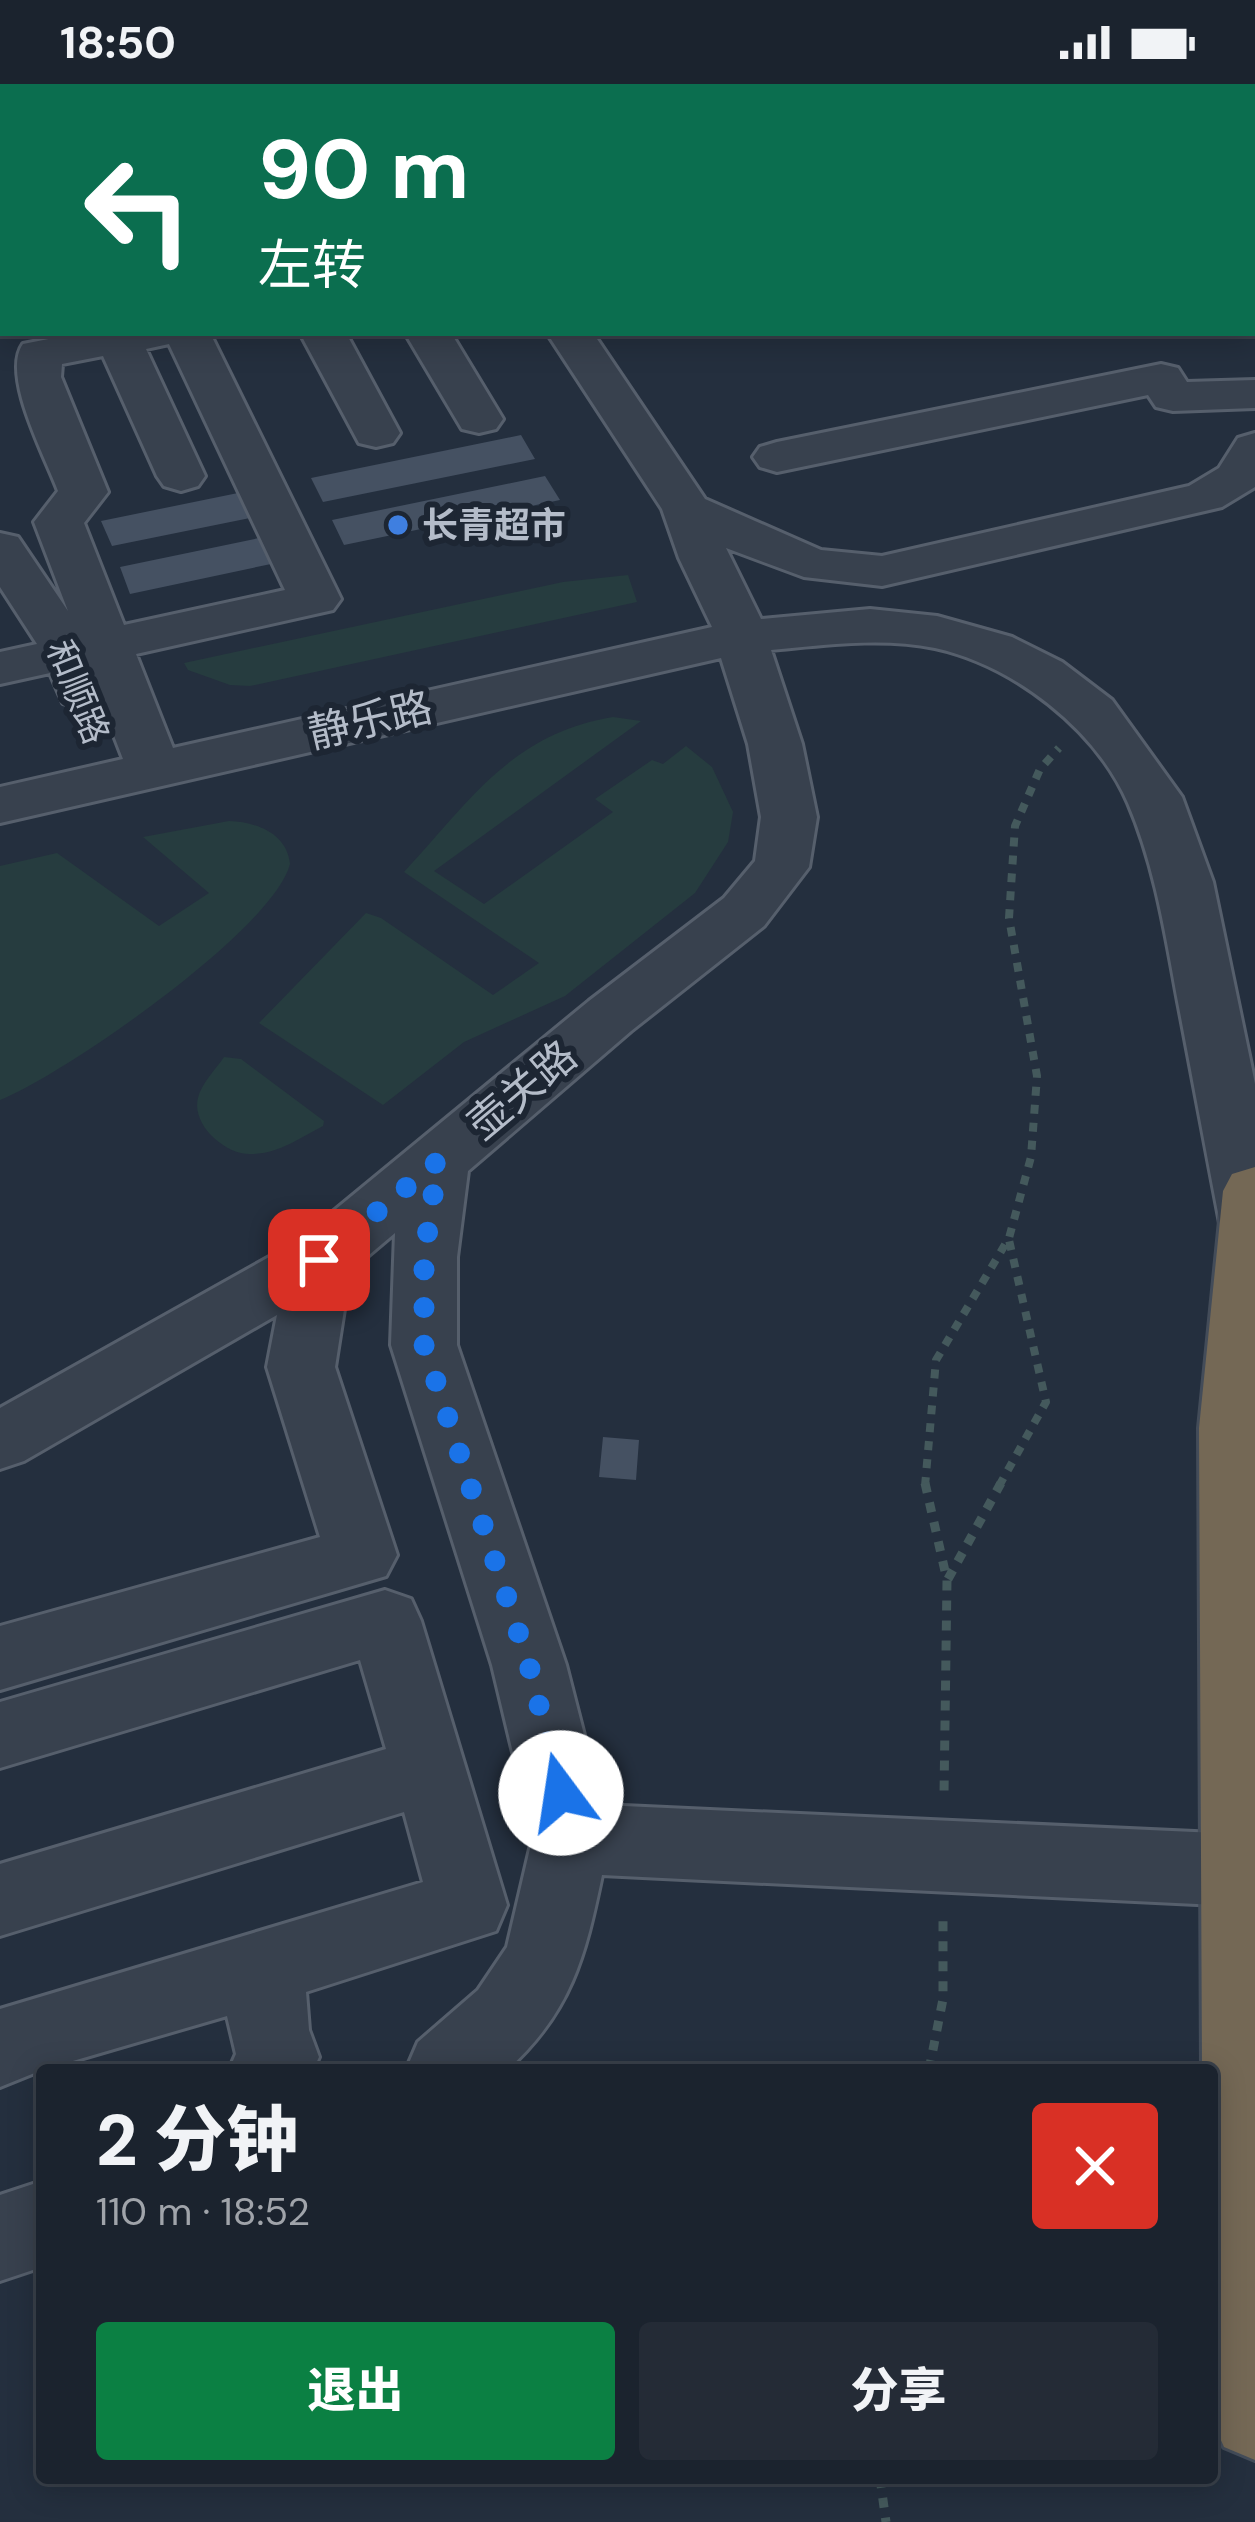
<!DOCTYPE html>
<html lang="zh">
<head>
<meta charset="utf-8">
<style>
  :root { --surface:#1b232e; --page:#242b36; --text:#f1f3f6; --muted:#a0a4aa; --line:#39404a; --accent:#0b8043 }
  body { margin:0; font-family:"DM Sans","Noto Sans SC",sans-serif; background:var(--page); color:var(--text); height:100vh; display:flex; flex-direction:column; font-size:45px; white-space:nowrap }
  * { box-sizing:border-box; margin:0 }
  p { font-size:39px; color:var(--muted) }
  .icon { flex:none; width:66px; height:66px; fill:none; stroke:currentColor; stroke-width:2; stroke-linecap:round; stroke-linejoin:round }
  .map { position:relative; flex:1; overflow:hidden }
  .side { position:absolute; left:36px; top:1980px; width:1182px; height:420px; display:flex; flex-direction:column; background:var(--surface); border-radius:12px; box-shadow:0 6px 30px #0003,0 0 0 3px var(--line) }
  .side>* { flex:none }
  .hud { position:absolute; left:0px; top:0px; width:1257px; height:252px; box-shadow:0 6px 30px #0003,0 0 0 3px var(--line); background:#0b6e4f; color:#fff; overflow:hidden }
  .pin { position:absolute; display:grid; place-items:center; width:102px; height:102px; color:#fff; margin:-51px; border-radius:24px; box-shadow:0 6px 18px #0006 }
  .me { position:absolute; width:132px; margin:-66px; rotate:346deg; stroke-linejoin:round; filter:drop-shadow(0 0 9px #0008) }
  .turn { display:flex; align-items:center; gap:42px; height:252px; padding:0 60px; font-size:54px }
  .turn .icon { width:156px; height:156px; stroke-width:2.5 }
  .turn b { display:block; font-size:84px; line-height:102px }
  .round { display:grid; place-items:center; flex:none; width:126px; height:126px; border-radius:12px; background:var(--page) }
  .overview { display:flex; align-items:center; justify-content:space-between; height:204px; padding:0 60px }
  h1 { font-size:72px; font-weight:800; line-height:90px }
  .cta { display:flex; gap:24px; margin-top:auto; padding:24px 60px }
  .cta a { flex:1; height:138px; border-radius:12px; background:var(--accent); color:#fff; font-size:48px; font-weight:800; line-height:138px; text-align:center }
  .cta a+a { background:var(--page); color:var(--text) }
  .status { display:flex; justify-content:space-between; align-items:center; height:84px; padding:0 60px; background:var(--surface); direction:ltr }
  .status svg { height:33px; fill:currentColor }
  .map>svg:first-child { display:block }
</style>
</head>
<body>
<div class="status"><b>18:50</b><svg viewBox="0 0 49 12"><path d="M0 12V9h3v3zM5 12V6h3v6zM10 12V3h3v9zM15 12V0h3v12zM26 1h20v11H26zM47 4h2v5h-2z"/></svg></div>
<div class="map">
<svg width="1255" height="2438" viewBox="0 0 1255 2438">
  <rect width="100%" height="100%" fill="#242f3e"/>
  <path fill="#263c3f" d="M628 491 637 518 250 602 230 601 188 586 184 579 563 498Z
    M613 633 641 637 434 787 484 820 613 728 595 715 652 676 663 680 686 662 712 683 733 728 728 758 695 809 565 912 464 958 383 1021 259 939 366 829 381 834 493 911 539 879 404 788C470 717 511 650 613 633Z
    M229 737C256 738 287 749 290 780 273 846 65 990 0 1016V782L57 769 159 842 209 809 143 753Z
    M224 973 241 975 324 1037 323 1042C300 1054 278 1070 251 1070 226 1071 191 1041 198 1014 201 1000 216 985 224 973Z"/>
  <path fill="#455162" d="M521 351 535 375 323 418 311 394Z
    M545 392 560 416 344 461 332 436Z
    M238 409 250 434 112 462 101 437Z
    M259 454 271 480 130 510 120 483Z
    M603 1353 639 1356 636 1396 599 1393Z"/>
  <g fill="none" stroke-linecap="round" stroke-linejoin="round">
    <g stroke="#565f6c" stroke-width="6">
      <path id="minor" d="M89 0H184L186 3H91Z
        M372 0H415L417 3H374Z
        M749 0H843L845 3H751Z
        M0 34H3V60H0Z
        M0 162H3V196H0Z
        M79 249H210L341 515 333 526 136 570 173 664 712 543 679 474 662 425 547 249H593L705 415 821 466 882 472 1189 402 1219 384 1238 354 1255 349V403L1222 423 882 502 804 493 726 464 761 535 870 525 937 532 1012 553 1062 578 1112 616 1182 713 1213 798 1255 1000V1162L1229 1156 1220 1139C1206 1067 1193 995 1179 923 1166 854 1156 784 1128 719 1096 645 1013 581 935 564 881 553 826 561 771 566L802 660 817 733 809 783 764 842 631 947 468 1087 457 1173V1261L566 1581 602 1721 1238 1750 1255 1757V1815L1238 1822 602 1791C585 1873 571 1928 507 1986H406L418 1958 478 1906 507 1863 533 1752 492 1581 391 1261 395 1149 350 1187 335 1283 397 1471 386 1492 0 1606V1542L320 1453 267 1283 277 1231 24 1377 0 1385V1324L296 1158 589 917 724 814 755 777 761 733 748 660 721 574 0 739V703L123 675 101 618 82 624 63 619 50 589 0 600V568L37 560 0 503V449L18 453 68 527 34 438 58 407C45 372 1 291 23 260ZM169 260 285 506 124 541 84 439 108 408 61 293 62 280 103 272 157 392 164 402 181 407 198 402 205 392 146 265Z
        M300 249H346L400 349 393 359 376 363 359 359Z
        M405 249H451L503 335 496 345 479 349 462 345Z
        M1161 280 1178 284 1187 298 1255 296V324L1173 327 1156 323 1148 311 777 388 760 383 753 373 760 363 777 358Z
        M385 1506 411 1515 421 1537 507 1821 496 1847 306 1908 309 1946 319 1973 313 1986H229L236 1970 227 1932 42 1986 0 2003V1925L423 1798 404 1728 0 1852V1780L386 1665 360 1576 0 1684V1618Z
        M42 2097V2183L0 2197V2111Z"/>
    </g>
    <g stroke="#434c59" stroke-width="6">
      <path id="highway" d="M1255 1083V2376L1224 2363 1212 2336V1986H1202L1199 1344 1223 1107 1232 1090Z"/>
    </g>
    <path stroke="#44595c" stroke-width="8" stroke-dasharray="9 9" stroke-linecap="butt" d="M925 1402 936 1276 1009 1154 1031 1073 1037 992 1009 834 1015 742 1040 685 1059 664
      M999 1402 1046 1318 1009 1156"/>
    <path stroke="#44595c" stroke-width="9" stroke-dasharray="10 10" stroke-linecap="butt" d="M925 1399 947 1496 944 1711
      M948 1495 1001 1399
      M929 1986 943 1915V1834
      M880 2394 886 2438"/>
    <use href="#minor" fill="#38414e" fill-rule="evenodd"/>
    <use href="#highway" fill="#746855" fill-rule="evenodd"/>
  </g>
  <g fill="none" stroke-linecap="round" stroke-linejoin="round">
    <path stroke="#1a73e8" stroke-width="21" stroke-dasharray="0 37.8" d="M319 1176 438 1077 424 1173V1261L529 1581 561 1709"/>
  </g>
  <circle fill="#3f7fe0" stroke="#1d2633" stroke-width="4.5" cx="398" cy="441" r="12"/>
  <g text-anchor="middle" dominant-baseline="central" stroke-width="12" stroke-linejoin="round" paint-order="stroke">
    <g font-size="36" font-weight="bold" fill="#b4bcc9" stroke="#1d2633" text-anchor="start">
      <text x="422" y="441">长青超市</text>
    </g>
    <g font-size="36" fill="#b4bcc9" stroke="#1d2633">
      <text transform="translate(78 608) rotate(68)">和顺路</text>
    </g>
    <g font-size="42" fill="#b4bcc9" stroke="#1d2633">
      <text transform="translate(370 636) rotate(-13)">静乐路</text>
      <text transform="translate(522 1006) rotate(-40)">壶关路</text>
    </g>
  </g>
</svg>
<div class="pin" style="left:319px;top:1176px;background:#d93025"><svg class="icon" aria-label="arrive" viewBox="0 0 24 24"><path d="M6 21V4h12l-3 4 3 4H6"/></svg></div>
<svg class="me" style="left:561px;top:1709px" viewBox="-20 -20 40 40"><circle r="19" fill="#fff"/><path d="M0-13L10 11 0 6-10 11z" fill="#1a73e8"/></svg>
<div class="hud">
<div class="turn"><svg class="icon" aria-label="left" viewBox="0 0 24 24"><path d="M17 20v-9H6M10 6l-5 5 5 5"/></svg><div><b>90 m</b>左转</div></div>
</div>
<section class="side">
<div class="overview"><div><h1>2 分钟</h1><p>110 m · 18:52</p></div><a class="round" style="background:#d93025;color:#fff"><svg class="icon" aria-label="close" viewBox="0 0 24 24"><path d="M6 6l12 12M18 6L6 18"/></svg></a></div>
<div class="cta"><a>退出</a><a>分享</a></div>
</section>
</div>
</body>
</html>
